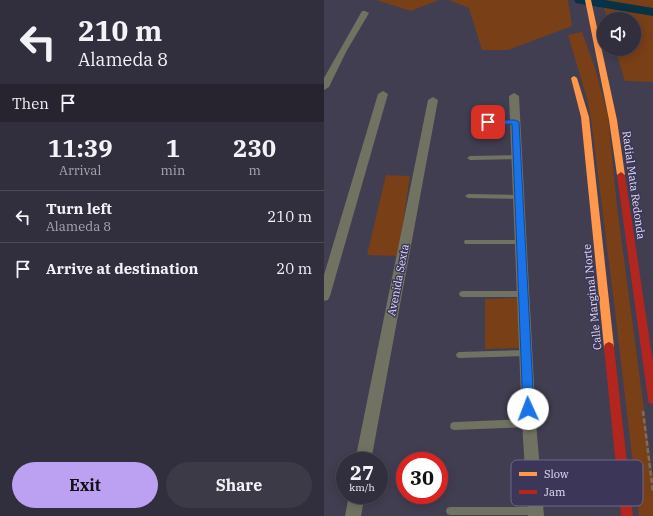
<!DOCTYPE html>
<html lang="en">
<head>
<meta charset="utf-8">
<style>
  :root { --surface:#312e3d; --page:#3d3a48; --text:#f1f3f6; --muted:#a8a8b0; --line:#4c4a57; --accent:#bca0f2 }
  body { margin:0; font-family:"IBM Plex Serif",serif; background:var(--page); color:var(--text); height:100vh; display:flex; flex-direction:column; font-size:15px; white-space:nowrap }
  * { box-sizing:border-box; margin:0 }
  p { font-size:13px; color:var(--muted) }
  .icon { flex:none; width:22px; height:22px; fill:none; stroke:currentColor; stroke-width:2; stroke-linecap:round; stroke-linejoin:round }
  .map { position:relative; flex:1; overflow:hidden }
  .side { display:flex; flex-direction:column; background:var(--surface); width:324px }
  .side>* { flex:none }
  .banner { background:#312e3d; color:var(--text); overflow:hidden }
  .buttons { position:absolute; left:273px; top:12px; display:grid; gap:8px }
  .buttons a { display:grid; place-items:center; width:44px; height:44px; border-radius:50%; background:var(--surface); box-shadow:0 2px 10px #0003,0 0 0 1px var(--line); font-size:20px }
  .speed { position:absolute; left:12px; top:452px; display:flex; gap:8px; font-size:20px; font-weight:700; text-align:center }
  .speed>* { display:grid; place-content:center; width:52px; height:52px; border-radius:50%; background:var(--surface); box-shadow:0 2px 10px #0003,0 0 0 1px var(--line); line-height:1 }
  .speed small { font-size:10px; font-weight:400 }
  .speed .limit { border:6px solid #d22; background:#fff; color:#111 }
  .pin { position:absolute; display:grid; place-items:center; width:34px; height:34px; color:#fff; margin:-17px; border-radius:8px; box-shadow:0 2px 6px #0006 }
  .me { position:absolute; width:44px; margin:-22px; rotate:358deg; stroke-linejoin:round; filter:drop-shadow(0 0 3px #0008) }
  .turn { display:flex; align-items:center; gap:14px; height:84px; padding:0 12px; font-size:18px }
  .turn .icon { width:52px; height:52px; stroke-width:2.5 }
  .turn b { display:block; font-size:28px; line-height:34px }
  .then { display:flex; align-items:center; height:38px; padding:0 12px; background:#0003; gap:8px; font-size:15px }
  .eta { display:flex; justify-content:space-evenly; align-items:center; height:68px; text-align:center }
  .eta b { font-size:24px; font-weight:700; line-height:28px }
  .primary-button { display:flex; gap:8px; margin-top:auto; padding:8px 12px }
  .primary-button a { flex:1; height:46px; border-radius:24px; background:var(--accent); color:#111; font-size:16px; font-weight:700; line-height:46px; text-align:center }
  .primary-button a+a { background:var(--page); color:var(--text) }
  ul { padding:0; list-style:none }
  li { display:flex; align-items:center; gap:12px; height:52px; padding:0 12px; border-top:1px solid var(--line) }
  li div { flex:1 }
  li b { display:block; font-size:15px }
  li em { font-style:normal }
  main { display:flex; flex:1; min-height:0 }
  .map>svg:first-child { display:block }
</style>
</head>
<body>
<main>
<section class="side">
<div class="banner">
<div class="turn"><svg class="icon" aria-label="left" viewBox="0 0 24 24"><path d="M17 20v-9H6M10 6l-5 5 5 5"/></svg><div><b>210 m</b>Alameda 8</div></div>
<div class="then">Then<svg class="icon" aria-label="arrive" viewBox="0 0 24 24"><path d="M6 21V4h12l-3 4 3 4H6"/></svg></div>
</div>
<div class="eta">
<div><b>11:39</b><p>Arrival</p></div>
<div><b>1</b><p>min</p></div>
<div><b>230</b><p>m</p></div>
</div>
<ul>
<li><svg class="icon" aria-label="left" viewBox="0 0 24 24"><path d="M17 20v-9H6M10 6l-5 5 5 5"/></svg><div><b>Turn left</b><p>Alameda 8</p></div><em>210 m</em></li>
<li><svg class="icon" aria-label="arrive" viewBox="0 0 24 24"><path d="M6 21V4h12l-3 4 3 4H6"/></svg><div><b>Arrive at destination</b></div><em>20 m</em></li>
</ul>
<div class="primary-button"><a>Exit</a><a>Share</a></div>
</section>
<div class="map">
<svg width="329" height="516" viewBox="0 0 329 516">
  <rect width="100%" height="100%" fill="#413e51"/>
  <path fill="#793f17" d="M52 0H115L87 11Z
    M125 0H244L248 26 184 50H158L145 8Z
    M278 0H329V82L301 81 291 49H310V19H283Z
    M258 32 271 68 284 116 293 206 329 478V516H315L291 311 268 126 264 102 244 35Z
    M62 175 86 176 74 256 43 255Z
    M193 298 196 348 161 349V299Z"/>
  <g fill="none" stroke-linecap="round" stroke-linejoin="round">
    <path fill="#083245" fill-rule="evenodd" d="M250 0H281L329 8V16L257 4 252 3Z"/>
    <path stroke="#71716b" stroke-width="2.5" stroke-dasharray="5 2.5" stroke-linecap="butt" d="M319 411 329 492"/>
    <path fill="#727262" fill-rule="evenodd" d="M151 120H191L193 122 191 124 149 123V122Z
      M193 155 196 157 193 159 146 160 143 158 146 156Z
      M144 194 195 195 198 197 195 199 144 198 141 196Z
      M141 240H200L201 242 200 244H141L140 242Z
      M138 291H200L202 292 203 294 202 296 200 297H138L136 296 135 294 136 292Z
      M202 350 204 351 205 353 204 355 202 356 135 358 133 357 132 355 133 353 135 352Z
      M205 419 208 420 209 423 208 426 205 427 130 430 127 429 126 426 127 423 130 422Z
      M126 507H212L215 508 216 511 215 514 212 515H126L123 514 122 511 123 508Z"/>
    <path fill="#727262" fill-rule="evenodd" d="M38 11H41L45 13 22 52 5 87 0 90V78Z
      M59 91 64 94 6 296 4 300 0 301V275L54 94Z
      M190 93 195 96 212 423 220 516H204L198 423 185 96Z
      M109 97 114 100 47 461H31L104 100Z
      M25 495H41L37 516H21Z"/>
    <path fill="#ff974d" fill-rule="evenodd" d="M261 0H267L293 120 301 175 297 178 293 175 285 120Z
      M250 76 253 78 265 117 290 347 289 350 285 352 281 350 280 347 257 117 247 78Z"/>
    <path fill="#b3261e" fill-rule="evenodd" d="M297 172 301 175 329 363V404L325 403 324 399 293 175Z
      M285 342 289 344 290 347 309 516H297L280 347 281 344Z"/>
  </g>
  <path fill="#1a73e8" stroke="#114b97" d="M162 120H191L195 122 210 409 208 413 204 414 200 413 199 409 188 124 164 125 162 124Z"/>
  <g text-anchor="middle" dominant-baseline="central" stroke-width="3" stroke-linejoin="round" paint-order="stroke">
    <g font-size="11" fill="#e0ddf3" stroke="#3c3659">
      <text transform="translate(310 185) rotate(82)">Radial Mata Redonda</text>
      <text transform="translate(74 280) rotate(-79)">Avenida Sexta</text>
      <text transform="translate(268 297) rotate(-96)">Calle Marginal Norte</text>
    </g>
  </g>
  <rect x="187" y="460" width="132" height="46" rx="6" fill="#3c3659" stroke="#6d6887" stroke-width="1"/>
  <rect x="195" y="472" width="18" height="4" fill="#ff974d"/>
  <rect x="195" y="490" width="18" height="4" fill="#b3261e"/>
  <g font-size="11" fill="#e0ddf3">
    <text x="220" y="478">Slow</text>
    <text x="220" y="496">Jam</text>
  </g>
</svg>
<div class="buttons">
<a><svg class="icon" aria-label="sound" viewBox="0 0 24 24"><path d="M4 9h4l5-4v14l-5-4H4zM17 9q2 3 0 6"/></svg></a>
</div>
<div class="speed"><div>27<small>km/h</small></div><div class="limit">30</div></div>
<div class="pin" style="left:164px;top:122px;background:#d93025"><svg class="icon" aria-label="arrive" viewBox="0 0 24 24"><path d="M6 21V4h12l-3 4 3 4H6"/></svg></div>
<svg class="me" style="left:204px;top:409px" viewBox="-20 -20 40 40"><circle r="19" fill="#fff"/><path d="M0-13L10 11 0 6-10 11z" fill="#1a73e8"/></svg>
</div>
</main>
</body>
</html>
